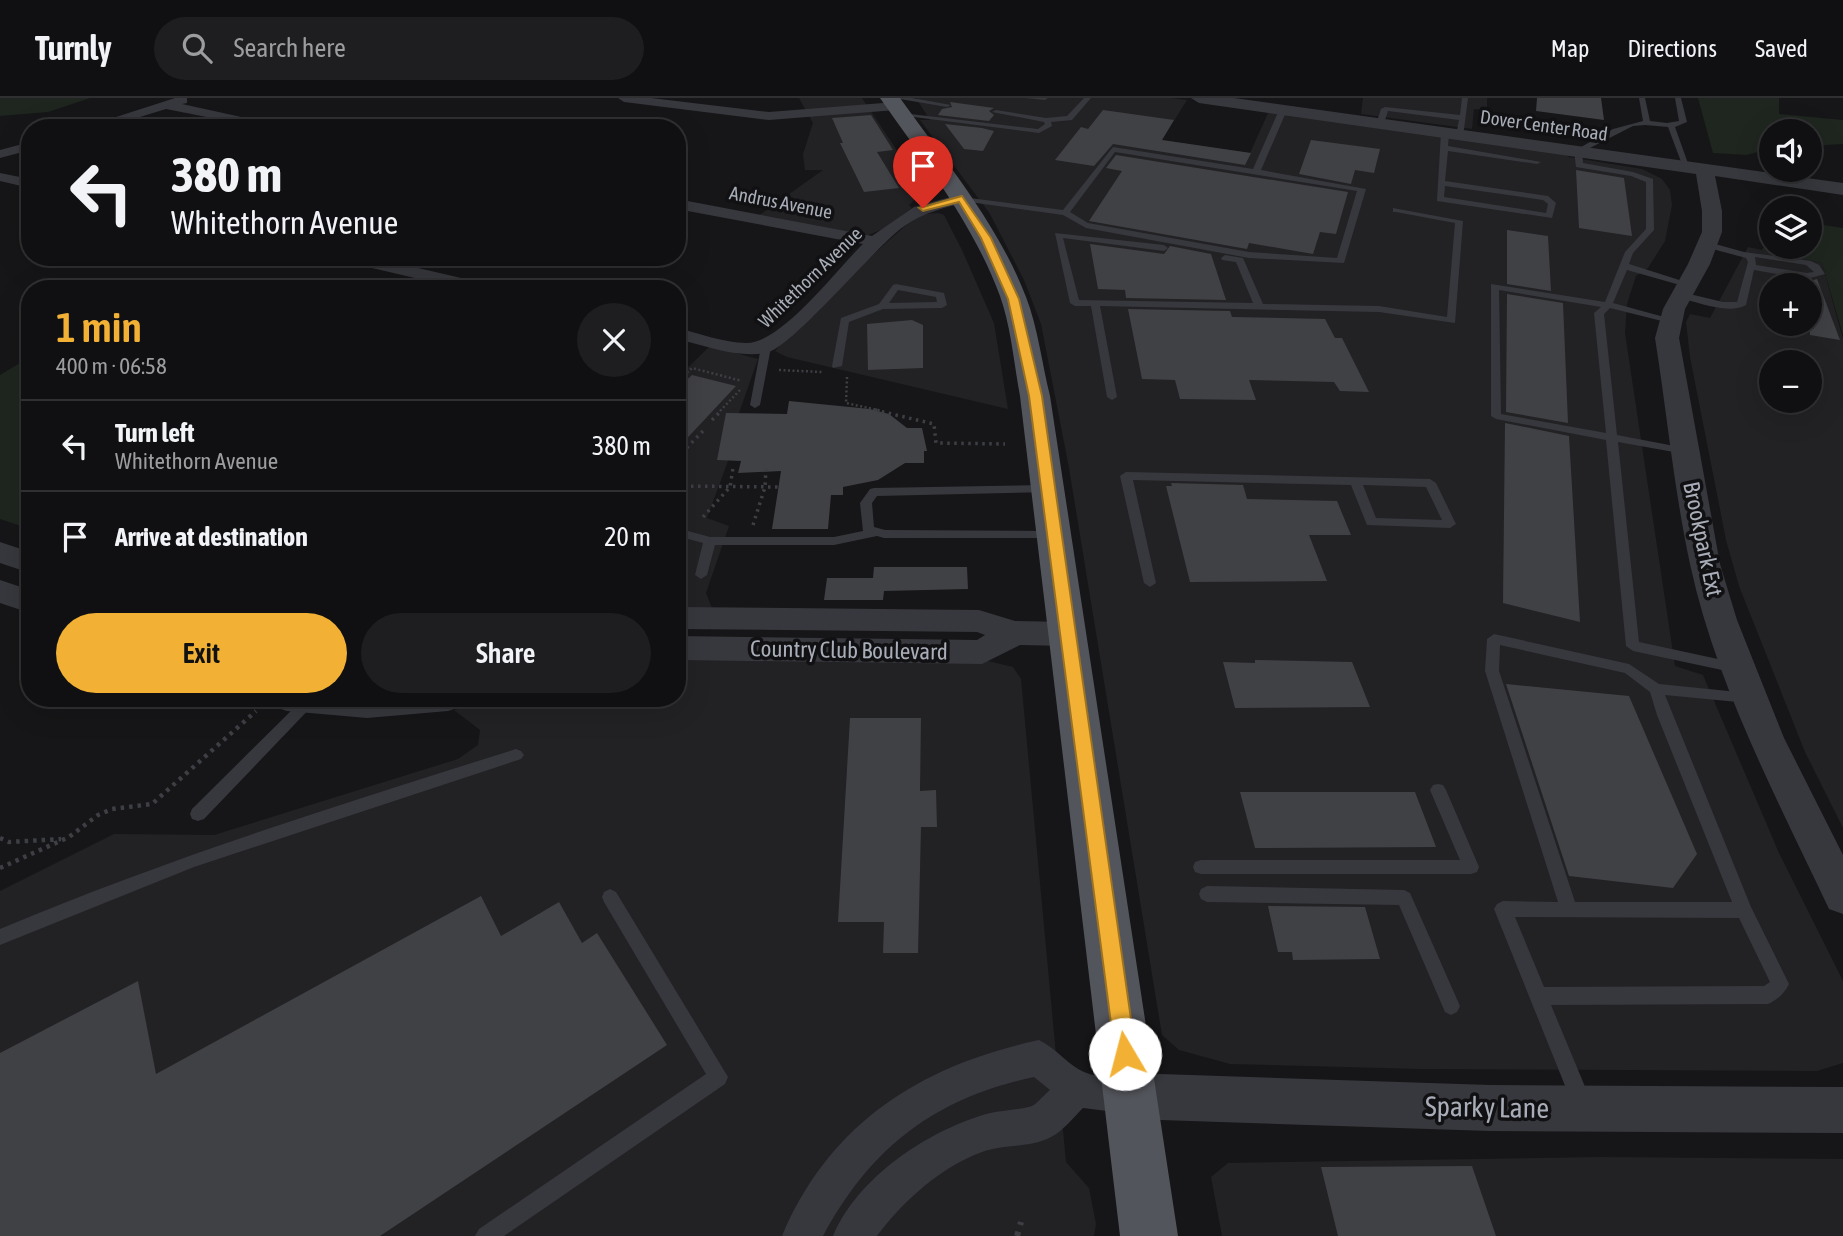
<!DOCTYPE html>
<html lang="en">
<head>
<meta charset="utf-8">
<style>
  :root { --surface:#101012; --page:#1e1e20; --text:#f1f3f6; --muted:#9c9d9f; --line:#303032; --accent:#f2b134 }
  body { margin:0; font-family:"Asap Condensed",sans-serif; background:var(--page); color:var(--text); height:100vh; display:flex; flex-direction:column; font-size:26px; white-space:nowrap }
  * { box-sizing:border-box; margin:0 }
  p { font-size:23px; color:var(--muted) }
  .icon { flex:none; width:38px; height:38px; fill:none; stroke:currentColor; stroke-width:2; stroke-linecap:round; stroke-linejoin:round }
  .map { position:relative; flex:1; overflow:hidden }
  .side { position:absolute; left:21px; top:182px; width:665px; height:427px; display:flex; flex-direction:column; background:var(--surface); border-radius:28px; box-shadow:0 7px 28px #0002,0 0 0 2px var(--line) }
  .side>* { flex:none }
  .hud { position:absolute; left:21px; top:21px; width:665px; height:147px; border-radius:28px; box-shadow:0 7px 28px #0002,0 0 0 2px var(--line); background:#101012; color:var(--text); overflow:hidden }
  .controls { position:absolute; left:1759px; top:21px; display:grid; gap:14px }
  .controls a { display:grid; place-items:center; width:63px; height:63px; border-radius:50%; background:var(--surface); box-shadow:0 7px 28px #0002,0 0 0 2px var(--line); font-size:35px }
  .pin { position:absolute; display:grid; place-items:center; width:60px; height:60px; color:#fff; margin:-72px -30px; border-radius:50% 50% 50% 0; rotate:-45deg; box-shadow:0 0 7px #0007 }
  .pin .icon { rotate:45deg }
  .me { position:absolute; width:77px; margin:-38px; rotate:352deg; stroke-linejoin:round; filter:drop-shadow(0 0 5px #0008) }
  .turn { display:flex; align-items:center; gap:24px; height:147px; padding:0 35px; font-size:32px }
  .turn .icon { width:91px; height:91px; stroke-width:2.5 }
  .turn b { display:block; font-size:49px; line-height:60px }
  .round { display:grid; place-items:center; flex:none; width:74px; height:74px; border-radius:37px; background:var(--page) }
  .overview { display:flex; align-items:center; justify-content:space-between; height:119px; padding:0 35px }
  h1 { font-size:42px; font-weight:600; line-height:52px; color:var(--accent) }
  .cta { display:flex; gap:14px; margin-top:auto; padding:14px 35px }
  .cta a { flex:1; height:80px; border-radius:42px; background:var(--accent); color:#111; font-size:28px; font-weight:600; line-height:80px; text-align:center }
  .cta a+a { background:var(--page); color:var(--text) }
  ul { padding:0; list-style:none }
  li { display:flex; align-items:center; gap:21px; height:91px; padding:0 35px; border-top:2px solid var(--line) }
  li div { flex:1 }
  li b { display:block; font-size:26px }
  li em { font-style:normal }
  header { display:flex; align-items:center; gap:42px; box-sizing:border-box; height:98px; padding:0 35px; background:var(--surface); border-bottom:2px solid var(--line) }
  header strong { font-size:33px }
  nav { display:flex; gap:38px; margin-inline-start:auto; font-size:24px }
  .search { width:490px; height:63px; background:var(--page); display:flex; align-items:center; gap:18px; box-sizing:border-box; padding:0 24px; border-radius:38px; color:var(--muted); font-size:26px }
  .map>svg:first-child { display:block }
</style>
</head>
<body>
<header>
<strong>Turnly</strong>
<div class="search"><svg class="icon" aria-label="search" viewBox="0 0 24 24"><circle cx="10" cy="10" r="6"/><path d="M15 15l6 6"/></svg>Search here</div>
<nav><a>Map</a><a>Directions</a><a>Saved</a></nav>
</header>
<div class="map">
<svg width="1843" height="1138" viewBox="0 0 1843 1138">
  <rect width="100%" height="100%" fill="#161618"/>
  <path fill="#222225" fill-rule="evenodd" d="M799 0H862L924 93 909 107 912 110 885 130 866 138 758 118 823 72H805L803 56 813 25Z
    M916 0H1172L1187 2 1162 42 1250 55 1269 13 1565 56 1569 59 1642 71 1662 81 1670 92 1672 107 1665 143 1648 170 1636 178 1627 206 1625 235 1675 568 1703 577 1779 755 1843 883V965L1817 973 1419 971 1230 966 1179 952 1162 937 1069 370 1041 226 1024 182 990 116 920 22H930Z
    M1363 0H1487V12L1474 11 1472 31 1361 16Z
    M938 115 944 117 962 152 994 225 1008 311 787 259 775 253 822 202 913 121 925 116Z
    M1748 149 1822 165 1843 241V730L1805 654 1739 488 1726 442 1690 259 1686 224 1690 216 1710 220ZM1771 187H1810V226H1771ZM1771 264H1810V303H1771Z
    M710 248 758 261 739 315 728 363 707 420 729 428 706 495 712 510 677 513V280Z
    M677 562 988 563 1013 569 1021 581 1066 1064 1089 1090 1096 1126 1094 1138H0V793L114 736 214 737 458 661 478 647 480 632 454 612 500 600H677Z
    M1600 1059 1843 1061V1138H1222L1211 1079 1228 1065Z"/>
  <path fill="#1e261f" d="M0 0H90L48 14 0 18Z
    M1698 0H1779V16L1843 22V46L1810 48V33H1771V50L1747 57 1713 55Z
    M1810 125 1843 130V237L1822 165 1761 152 1771 144V149H1810Z
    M30 259V431L0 421V277Z"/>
  <path fill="#404145" d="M1537 0H1601L1604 22 1536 13Z
    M950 4 994 10 989 13 994 17 989 23 938 17 942 11 952 9Z
    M1103 12 1174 22 1162 42 1251 55 1245 67 1113 46 1094 68 1055 62 1081 29 1088 31Z
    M871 17 893 52 877 54 899 90 864 94 840 45H843L832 20Z
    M945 26 982 30 994 33 983 53 964 51Z
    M1311 42 1380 51 1374 75 1355 72 1351 86 1299 76Z
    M1116 57 1348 94 1336 136 1320 134 1313 156 1249 145 1247 151 1089 123 1122 73 1106 70Z
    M1576 72 1624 80 1632 138 1579 130Z
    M1507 132 1548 138 1551 193 1507 186Z
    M1090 146 1164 156 1170 148 1211 156 1226 202 1126 200 1125 192 1098 191Z
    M1817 181 1840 242 1810 237V183Z
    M1507 196 1563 205 1568 325 1506 314Z
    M1128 211 1230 213 1232 219 1325 221 1335 240H1342L1369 294 1340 293 1334 284 1249 282 1256 302 1180 301 1175 282 1142 281Z
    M912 222 923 227V270L868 272 867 226Z
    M692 277 736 288 677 351V291Z
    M789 303 870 311 889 316 907 330H922L927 353H924V365H905L878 382 843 389V397H831L828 431H772L781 373 738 375 741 363 717 362 726 315 787 316Z
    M1505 325 1569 338 1580 524 1503 505Z
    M1171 385 1243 387 1247 401 1337 403 1351 437H1309L1327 483 1190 484 1166 388H1172Z
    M874 469H967L968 491 884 493 883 502H824L827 480H873Z
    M1255 562 1352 564 1370 609 1235 610 1223 564 1255 565Z
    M1506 586 1629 598 1697 756 1673 790 1569 778Z
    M850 620H921L920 693 936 692 937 729H921L918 855H883L884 824H838Z
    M1240 694H1415L1436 749 1255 750Z
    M481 798 501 838 559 804 582 845 597 835 667 947 380 1138H0V955L138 883 156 976Z
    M1268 808 1365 809 1380 861 1293 862 1292 854H1278Z
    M1472 1068 1496 1138H1338L1321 1069Z"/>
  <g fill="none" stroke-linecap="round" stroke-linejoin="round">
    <path stroke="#3d3f44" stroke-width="2.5" stroke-dasharray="2 2.5" stroke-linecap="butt" d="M779 272 822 274
      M847 279 846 305 882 313
      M677 284 692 270 742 283
      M720 313 740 292"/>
    <path stroke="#3d3f44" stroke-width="3.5" stroke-dasharray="2.5 4.5" stroke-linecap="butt" d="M875 312 934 326 936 345 1005 346
      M712 322 722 312
      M677 360 703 333
      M677 388 778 389
      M703 419 730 389 733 370
      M753 427 765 389 766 370"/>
    <path stroke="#3d3f44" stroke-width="4.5" stroke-dasharray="3.5 5" stroke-linecap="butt" d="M0 740 9 744 61 741
      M0 770 69 739 98 717 112 711 152 706 256 613"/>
    <path stroke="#3d3f44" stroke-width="6" stroke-dasharray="4.5 7" stroke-linecap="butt" d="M1017 1138 1021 1124"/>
    <path fill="#37383d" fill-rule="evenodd" d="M894 0H912L951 7 947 9Z
      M1025 0H1048L1045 2Z
      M1084 0H1091L1072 22 1051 24 1052 28 1039 35 898 17 902 15 1038 31 1045 26 1044 24 992 14 996 12 1046 20 1067 18Z
      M1462 0H1468L1463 39 1456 37 1459 22 1388 13 1383 28 1376 26 1381 11 1385 9 1460 17Z
      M1639 0H1645L1650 23 1667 25 1679 23 1675 0H1681L1687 24 1675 29 1690 71 1683 69 1668 29 1645 27 1633 28 1582 54 1583 65 1633 74 1653 81 1654 132 1633 155 1629 166 1692 186 1687 189 1627 172 1613 205 1675 222 1670 225 1610 210 1604 216 1617 337 1685 350 1691 353 1685 356 1618 344 1639 544 1741 566 1743 570 1736 575 1633 553 1626 548 1606 342 1496 321 1491 318V186L1605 204 1625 154 1646 131V84L1631 78 1576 69 1574 53 1613 31 1643 23ZM1499 192 1601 209 1594 215 1606 335 1501 316Z
      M1283 10 1287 12 1261 72 1366 91 1344 165 1249 160 1086 130 1063 117 962 103 958 101 962 99 1063 112 1113 49 1253 71 1279 12ZM1115 54 1357 93 1337 160 1249 154 1088 125 1070 114Z
      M1445 33 1449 35 1448 48 1541 64 1537 66 1448 53 1445 83 1548 98 1556 105 1552 120 1437 103 1441 35ZM1445 88 1543 102 1548 106 1546 115 1444 99Z
      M1393 110 1463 123 1455 225 1379 214 1100 208 1117 299 1112 302 1107 299 1091 208H1075L1070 205 1055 135 1164 147 1168 150 1164 153 1063 140 1079 202 1253 205 1236 164 1222 162 1221 160 1225 157 1243 160 1263 206 1379 208 1447 219 1455 125 1396 114H1393Z
      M1708 144 1744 154 1811 163 1819 167 1825 176 1807 181 1754 172 1746 207C1729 217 1696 204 1678 199V195L1681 194 1723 204H1737L1748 164 1746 160 1705 149 1704 147ZM1755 159 1806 167 1814 174 1807 175 1756 167Z
      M896 186 944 195 947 207 942 210 883 211 849 224 842 268 833 270 832 268 841 220 879 206 893 187ZM898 192 936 199 937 204 889 205Z
      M766 246 771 249 760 307 755 310 750 307 761 249Z
      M1126 374 1430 381 1436 385 1456 426 1450 430 1367 427 1351 387 1133 382 1156 485 1150 489 1144 485 1120 378ZM1363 387 1426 389 1442 422 1376 420Z
      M1048 387 1054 391 1052 394 877 398 872 405 874 429 885 432 1058 433 1060 436 1054 440H884L877 438 834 447H715L707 477 701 481 695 477 703 445 677 438V430L710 439H834L863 433 860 405 870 391 874 390Z
      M1494 536 1629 566 1659 586 1748 595 1753 596 1755 600 1753 604 1748 605 1665 597 1751 809 1789 886C1785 895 1777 902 1768 906L1551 907 1591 1003 1588 1010 1581 1013 1574 1010 1494 811 1497 806 1503 803 1558 804 1485 573 1487 541ZM1500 547 1625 575 1650 594 1657 617 1732 804H1575L1499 573ZM1515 819 1739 820 1770 884 1764 888 1544 889Z
      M303 601 310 600 315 605 204 721 198 723 192 721 190 716 192 711Z
      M516 651 521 653 524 657 521 661 194 769 0 847V831C168 760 342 706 516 651Z
      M1438 686 1443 687 1446 692 1479 769 1477 774 1471 776H1201L1195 774 1193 769 1195 764 1201 762H1460L1430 692 1433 687Z
      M1207 788 1404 792 1410 795 1460 908 1457 914 1451 917 1445 914 1399 807 1207 804 1201 801 1199 796 1201 791Z
      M610 791 616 794 728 979 725 986 504 1138H475L479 1131 706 976 604 804 602 799 604 794Z"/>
    <path fill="#37383d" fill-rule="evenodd" d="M175 0H187V5L182 6 291 30H262L166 11 104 30H82Z
      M618 0H651L769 14 896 4 903 8 896 12 769 22 624 4Z
      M30 44V52L0 60V52Z
      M0 75 30 81V90L0 83Z
      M962 96 967 98V104C944 110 924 114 903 129 873 151 792 250 766 255 737 260 706 248 677 241V230C699 235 724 245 746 245 781 246 837 171 863 146L677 111V101L872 138 914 109Z
      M340 159H371L491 187 494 191H462L342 163Z
      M1039 942C1056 950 1068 967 1084 974 1102 982 1125 977 1144 985L1149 998 1144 1011 1131 1016 1083 1010C1074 1019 1063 1033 1051 1039 1031 1050 1004 1046 982 1054 941 1069 903 1103 877 1138H833C858 1079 926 1034 986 1016 999 1012 1024 1012 1034 1007 1039 1003 1045 996 1050 992L1034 979C935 1000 871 1049 823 1138H782C830 1024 922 967 1039 942Z"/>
    <path fill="#37383d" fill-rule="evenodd" d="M1191 0H1234L1843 85V97L1715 78 1722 113V134L1710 166 1685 211 1679 240 1720 466 1737 522 1784 640 1843 757V816L1829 811C1777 700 1716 587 1690 466 1674 392 1667 315 1655 240L1663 211 1688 166 1702 134V113L1696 76 1199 5Z
      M0 444 30 454V475L0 465Z
      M0 482 30 492V515L0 505Z
      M677 509 979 512 1015 523 1067 524 1078 528 1083 536 1078 544 1067 548 1020 547 982 566 677 562V538L977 542 985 537 977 534 677 531Z
      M270 600H465L460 609 448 613 367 620 287 613 275 609Z
      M1131 975 1490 987 1843 989V1035L1490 1033 1131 1021 1115 1014 1108 998 1115 982Z"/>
    <path fill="#53555c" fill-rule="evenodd" d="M880 0H900C945 63 998 126 1026 199 1038 230 1042 266 1050 298L1178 1138H1120L1020 298C1014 266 1011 229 1000 198 973 125 924 63 880 0Z"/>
  </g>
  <path fill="#f2b134" stroke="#9d7322" stroke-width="2" d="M962 98 991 140 1019 201 1042 298 1136 956 1133 963 1125 966 1118 963 1115 956 1029 298 1008 201 981 140 959 104 923 113 919 110Z"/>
  <g text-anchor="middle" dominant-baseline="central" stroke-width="7" stroke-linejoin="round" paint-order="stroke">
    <g font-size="19" fill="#a8adb8" stroke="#111113">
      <text transform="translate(1544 27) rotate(8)">Dover Center Road</text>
      <text transform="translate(781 104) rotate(11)">Andrus Avenue</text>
      <text transform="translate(810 179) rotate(-44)">Whitethorn Avenue</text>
    </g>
    <g font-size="23" fill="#a8adb8" stroke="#111113">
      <text transform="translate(1703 441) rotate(78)">Brookpark Ext</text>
      <text transform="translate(849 552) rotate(1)">Country Club Boulevard</text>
    </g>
    <g font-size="28" fill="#a8adb8" stroke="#111113">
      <text transform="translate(1487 1009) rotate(1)">Sparky Lane</text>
    </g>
  </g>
</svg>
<div class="controls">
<a><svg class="icon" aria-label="sound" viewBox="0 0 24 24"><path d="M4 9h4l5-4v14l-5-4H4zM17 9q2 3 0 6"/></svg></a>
<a><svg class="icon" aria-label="layers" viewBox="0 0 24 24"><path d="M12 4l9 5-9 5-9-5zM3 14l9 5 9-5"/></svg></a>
<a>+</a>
<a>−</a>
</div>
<div class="pin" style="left:923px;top:110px;background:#d93025"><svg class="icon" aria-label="arrive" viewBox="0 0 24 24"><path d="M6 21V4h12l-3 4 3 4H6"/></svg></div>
<svg class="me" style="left:1125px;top:956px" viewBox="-20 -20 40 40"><circle r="19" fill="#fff"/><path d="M0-13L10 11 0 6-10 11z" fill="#f2b134"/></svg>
<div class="hud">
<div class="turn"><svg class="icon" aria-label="left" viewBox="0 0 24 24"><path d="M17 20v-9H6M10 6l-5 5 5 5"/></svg><div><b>380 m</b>Whitethorn Avenue</div></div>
</div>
<section class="side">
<div class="overview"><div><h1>1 min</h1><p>400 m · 06:58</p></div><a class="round"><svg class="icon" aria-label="close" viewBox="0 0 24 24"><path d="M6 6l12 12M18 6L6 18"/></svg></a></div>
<ul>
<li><svg class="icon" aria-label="left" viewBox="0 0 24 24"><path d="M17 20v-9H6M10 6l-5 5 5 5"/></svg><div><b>Turn left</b><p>Whitethorn Avenue</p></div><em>380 m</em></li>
<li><svg class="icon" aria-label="arrive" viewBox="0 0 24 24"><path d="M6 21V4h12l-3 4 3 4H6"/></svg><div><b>Arrive at destination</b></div><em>20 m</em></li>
</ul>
<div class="cta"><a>Exit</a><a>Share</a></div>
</section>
</div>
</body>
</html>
